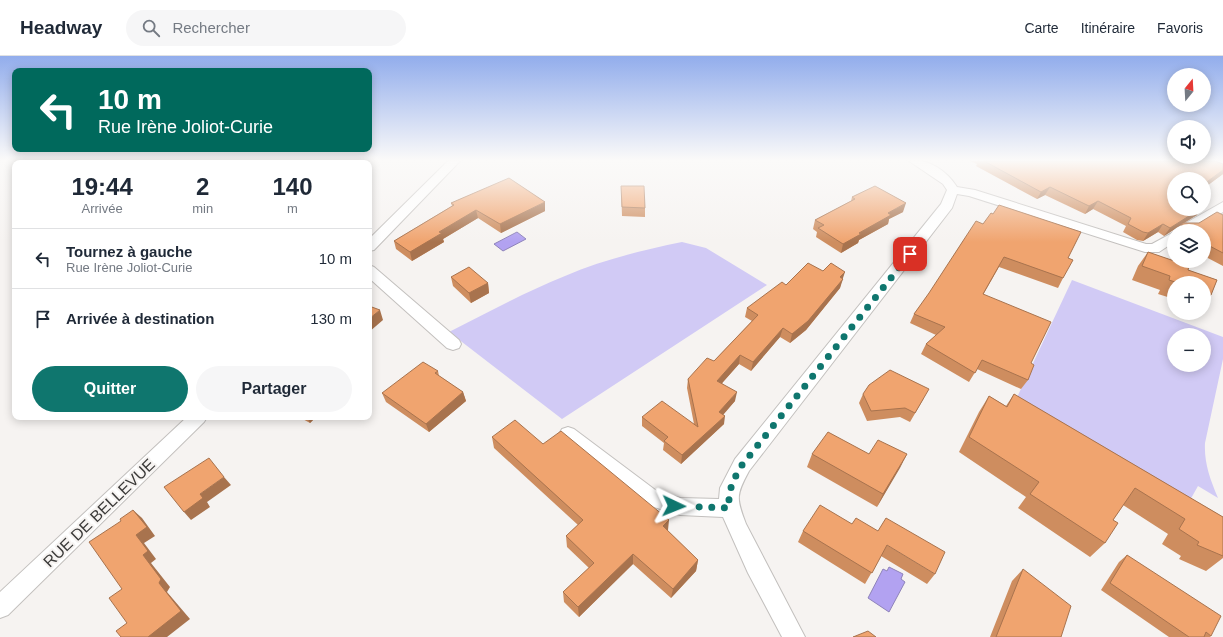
<!DOCTYPE html>
<html lang="fr">
<head>
<meta charset="utf-8">
<style>
  :root { --surface:#fff; --page:#f6f6f7; --text:#1f2937; --muted:#747a83; --line:#e0e1e3; --accent:#0f766e }
  body { margin:0; font-family:Helvetica,sans-serif; background:var(--page); color:var(--text); height:100vh; display:flex; flex-direction:column; font-size:15px; white-space:nowrap }
  * { box-sizing:border-box; margin:0 }
  p { font-size:13px; color:var(--muted) }
  .icon { flex:none; width:22px; height:22px; fill:none; stroke:currentColor; stroke-width:2; stroke-linecap:round; stroke-linejoin:round }
  .map { position:relative; flex:1; overflow:hidden }
  .details { position:absolute; left:12px; top:104px; width:360px; height:260px; display:flex; flex-direction:column; background:var(--surface); border-radius:8px; box-shadow:0 2px 10px #0003 }
  .details>* { flex:none }
  .top-card { position:absolute; left:12px; top:12px; width:360px; height:84px; border-radius:8px; box-shadow:0 2px 10px #0003; background:#00695c; color:#fff; overflow:hidden }
  .needle { width:26px; rotate:18deg }
  .controls { position:absolute; left:1167px; top:12px; display:grid; gap:8px }
  .controls a { display:grid; place-items:center; width:44px; height:44px; border-radius:50%; background:var(--surface); box-shadow:0 2px 10px #0003; font-size:20px }
  .pin { position:absolute; display:grid; place-items:center; width:34px; height:34px; color:#fff; margin:-17px; border-radius:8px; box-shadow:0 2px 6px #0006 }
  .me { position:absolute; width:44px; margin:-22px; rotate:92deg; stroke-linejoin:round; filter:drop-shadow(0 0 3px #0008) }
  .turn { display:flex; align-items:center; gap:14px; height:84px; padding:0 20px; font-size:18px }
  .turn .icon { width:52px; height:52px; stroke-width:2.5 }
  .turn b { display:block; font-size:28px; line-height:34px }
  .eta { display:flex; justify-content:space-evenly; align-items:center; height:68px; text-align:center }
  .eta b { font-size:24px; font-weight:700; line-height:28px }
  .button { display:flex; gap:8px; margin-top:auto; padding:8px 20px }
  .button a { flex:1; height:46px; border-radius:24px; background:var(--accent); color:#fff; font-size:16px; font-weight:700; line-height:46px; text-align:center }
  .button a+a { background:var(--page); color:var(--text) }
  ul { padding:0; list-style:none }
  li { display:flex; align-items:center; gap:12px; height:60px; padding:0 20px; border-top:1px solid var(--line) }
  li div { flex:1 }
  li b { display:block; font-size:15px }
  li em { font-style:normal }
  header { display:flex; align-items:center; gap:24px; box-sizing:border-box; height:56px; padding:0 20px; background:var(--surface); border-bottom:1px solid var(--line) }
  header strong { font-size:19px }
  nav { display:flex; gap:22px; margin-inline-start:auto; font-size:14px }
  .search { width:280px; height:36px; background:var(--page); display:flex; align-items:center; gap:10px; box-sizing:border-box; padding:0 14px; border-radius:22px; color:var(--muted); font-size:15px }
  .map>svg:first-child { display:block }
</style>
</head>
<body>
<header>
<strong>Headway</strong>
<div class="search"><svg class="icon" aria-label="search" viewBox="0 0 24 24"><circle cx="10" cy="10" r="6"/><path d="M15 15l6 6"/></svg>Rechercher</div>
<nav><a>Carte</a><a>Itinéraire</a><a>Favoris</a></nav>
</header>
<div class="map">
<svg width="1223" height="581" viewBox="0 0 1223 581">
  <rect width="100%" height="100%" fill="#f6f3f1"/>
  <path fill="#d1caf5" fill-rule="evenodd" d="M682 186 706 192 767 229 562 363 449 276C487 257 525 236 565 220 602 204 643 194 682 186Z
    M1072 224 1223 281V303L1205 387C1204 407 1210 423 1218 442L1198 430 1189 446 1221 466 1223 461V477L1012 352ZM1174 279H1204V309H1174Z"/>
  <path fill="#b2a2f1" stroke="#8e83ba" d="M517 176 526 183 503 195 494 188Z
    M889 511 903 518 901 523 905 526 889 556 868 542 883 513 887 515Z"/>
  <g fill="none" stroke-linecap="round" stroke-linejoin="round">
    <g stroke="#c3c0be" stroke-width="2">
      <path id="street" d="M448 105H460L374 194 369 195V183Z
        M909 105C928 102 947 115 957 131L975 134 1146 188H1152L1174 176V186L1159 196H1145L969 140 957 138 952 152 749 415C736 439 736 442 746 468L805 581H782L748 517 723 461 680 459 644 448 562 383 559 378 562 373 568 371 574 373 658 436 680 442 719 443 720 432 735 403 941 148 947 134 943 128Z
        M1223 146V156L1191 175H1175L1177 172Z
        M369 209 374 211 459 284 461 288 459 292 453 294 447 292 369 222Z
        M187 361H207L204 366 8 559 0 562V536Z"/>
    </g>
    <g stroke="#c3c0be" stroke-width="2">
      <path id="secondary" d="M1210 105H1223V112L1212 108Z"/>
    </g>
    <use href="#street" fill="#fff" fill-rule="evenodd"/>
    <use href="#secondary" fill="#fff" fill-rule="evenodd"/>
  </g>
  <path fill="#ce8d5f" d="M970 105H1215L1223 108V118L1204 132V123H1174L1197 159 1184 167H1199L1223 159V210L1204 200V175H1177L1181 169 1164 180 1158 176 1143 185 1137 184 1123 176 1126 170 1093 153 1085 158 1045 139 1037 143 976 110 977 108Z
    M621 130 645 152V161L622 160Z
    M852 141 903 156 889 163 888 168 859 184 858 187 841 197 816 181 817 176 813 173 815 164 851 145Z
    M451 147 545 155 501 177 478 162 443 183 444 186 412 205 396 193 394 185 452 150Z
    M993 158 1068 202 1063 222 1058 232 999 211 983 239 1031 307 1028 324 1021 333 977 313 969 326 921 298 926 288 936 279 910 267 914 258 983 168Z
    M1148 196 1189 210 1188 214 1217 224 1211 239 1204 248V227H1174V243L1158 238 1160 234 1132 224 1138 210Z
    M823 215 842 222 840 232 806 274 790 287 780 281 751 315 739 308 722 327 735 345 723 358 724 368 681 408 663 394 664 387 642 370V361L694 368 687 332 688 323 714 305 752 265 745 261 747 252 786 229Z
    M451 221 488 227 489 237 471 247 453 230Z
    M438 315 439 320 463 336 466 345 429 376 386 346 382 337Z
    M863 338 924 342 910 366 900 361 867 365 859 347Z
    M1014 338 1223 461V502L1206 515 1179 503 1181 500 1162 488 1168 478 1123 449 1113 464 1105 487 1090 501 1018 452 1026 441 959 396 979 356 989 340 1006 350Z
    M299 361H316L310 367Z
    M492 381 543 388 668 474V475L698 504 696 515 671 542 633 508 579 561 564 546 563 536 589 512 567 491 566 480 578 469 494 392Z
    M812 398H907L877 451 807 411Z
    M852 468 935 518 927 528 881 500 865 528 798 486 803 475Z
    M1127 499 1211 580 1210 581H1169L1101 534 1119 506Z
    M1023 513 1061 581H990L1012 525Z"/>
  <path fill="#a8734e" d="M1223 114V118L1204 132V128Z
    M1050 131 1045 139 1037 143 1041 136Z
    M1098 145 1093 153 1085 158 1089 150Z
    M545 146V155L501 177 500 168Z
    M906 147 903 156 889 163 888 168 859 184 858 187 841 197 843 188 888 157Z
    M1200 153H1201L1197 159 1182 168V167L1181 169 1164 180 1170 172Z
    M476 154 478 162 443 183 444 186 412 205 410 196 439 176Z
    M1163 168 1158 176 1143 185 1148 177Z
    M845 216 842 225 840 221Z
    M843 223 840 232 806 274 790 287 792 278Z
    M488 227 489 237 471 247 469 237Z
    M380 254 383 264 369 276V263Z
    M783 272 780 281 751 315 753 306Z
    M740 299 739 308 716 334 717 325Z
    M463 336 466 345 429 376 426 368Z
    M737 336 735 345 718 365 719 356Z
    M725 360 724 368 681 408 682 399Z
    M307 361H316L310 367Z
    M907 398 900 412 877 451 883 438Z
    M224 421 231 429 207 446 210 451 191 464 184 456 200 438Z
    M133 454 142 462 155 480 144 487 156 503 151 507 170 531 167 536 190 563 167 581H148L159 527 143 499 136 479Z
    M669 464 668 474 661 481 663 470Z
    M633 498V508L579 561 578 551Z
    M698 504 696 515 671 542 673 533Z"/>
  <path fill="#f0a46f" stroke="#a8734e" d="M984 105H1215L1223 108V114L1204 128V123H1174V153H1200L1170 172 1163 168 1148 177 1143 176 1128 168 1131 162 1098 145 1089 150 1050 131 1041 136Z
    M509 122 545 146 500 168 476 154 439 176 442 177 410 196 394 185 454 149 451 147Z
    M621 130H644L645 152 622 151Z
    M875 130 906 147 888 157 891 159 859 177 861 178 843 188 818 172 824 169 815 164 855 143 852 141Z
    M999 149 1081 176 1068 202 1073 204 1063 222 1004 201 983 238 1051 266 1031 307 1034 309 1028 324 982 304 975 317 926 288 945 271 914 258 929 237 976 165 983 168 991 157 993 158Z
    M1217 156 1223 159V197L1204 187V175H1182V167H1199Z
    M1148 196 1189 210 1188 214 1217 224 1211 239 1204 236V227H1178L1169 224 1170 220 1142 210Z
    M808 207 823 215 831 207 845 216 840 221 843 223 808 265 792 278 783 272 753 306 740 299 717 325 737 336 719 356 725 360 682 399 664 385 668 381 642 361 662 345 698 371 688 323 707 302 714 305 758 259 747 252 782 226 786 229Z
    M469 211 488 227 469 237 451 221Z
    M369 250 380 254 369 263Z
    M423 306 438 315 435 317 463 336 426 368 382 337Z
    M890 314 929 333 915 357 905 352 871 355 863 338 869 329Z
    M1014 338 1223 461V500L1197 489 1199 486 1179 473 1185 463 1135 432 1113 464 1118 467 1105 487 1030 438 1039 426 969 381 989 340 1007 351Z
    M515 364 543 388 561 375 669 464 663 470 698 504 673 533 633 498 578 551 563 536 594 507 566 480 583 464 492 381Z
    M828 376 869 398 878 384 907 398 883 438 812 398Z
    M209 402 224 421 200 438 203 442 184 456 164 431Z
    M820 449 852 468 856 462 878 475 886 462 945 496 935 518 887 489 872 517 803 475Z
    M133 454 147 471 136 479 148 495 143 499 161 523 159 527 181 555 148 581H121L116 575 127 567 109 542 122 533 89 486 121 465 120 463Z
    M1127 499 1221 560 1211 580 1206 576 1204 581H1189L1110 527Z
    M1023 513 1071 550 1061 581H996Z
    M868 575 876 581H853Z"/>
  <linearGradient id="sky" x2="0" y2="1"><stop stop-color="#92adec"/><stop offset="0.56" stop-color="#fbfaf9"/><stop offset="1" stop-color="#fbfaf9" stop-opacity="0"/></linearGradient>
  <rect width="1223" height="186" fill="url(#sky)"/>
  <g fill="none" stroke-linecap="round" stroke-linejoin="round">
    <path stroke="#0f766e" stroke-width="7" stroke-dasharray="0 12.6" d="M674 450 729 452C728 434 733 424 742 409L910 198"/>
  </g>
  <g text-anchor="middle" dominant-baseline="central" stroke-width="4" stroke-linejoin="round" paint-order="stroke">
    <g font-size="16" fill="#3b3a39" stroke="#f6f3f1">
      <text transform="translate(99 457) rotate(-44)">RUE DE BELLEVUE</text>
    </g>
  </g>
</svg>
<div class="controls">
<a><svg class="needle" viewBox="-14 -14 28 28"><path d="M0-13l5 13h-10z" fill="#e53935"/><path d="M0 13l5-13h-10z" fill="#747a83"/></svg></a>
<a><svg class="icon" aria-label="sound" viewBox="0 0 24 24"><path d="M4 9h4l5-4v14l-5-4H4zM17 9q2 3 0 6"/></svg></a>
<a><svg class="icon" aria-label="search" viewBox="0 0 24 24"><circle cx="10" cy="10" r="6"/><path d="M15 15l6 6"/></svg></a>
<a><svg class="icon" aria-label="layers" viewBox="0 0 24 24"><path d="M12 4l9 5-9 5-9-5zM3 14l9 5 9-5"/></svg></a>
<a>+</a>
<a>−</a>
</div>
<div class="pin" style="left:910px;top:198px;background:#d93025"><svg class="icon" aria-label="arrive" viewBox="0 0 24 24"><path d="M6 21V4h12l-3 4 3 4H6"/></svg></div>
<svg class="me" style="left:674px;top:450px" viewBox="-20 -20 40 40"><path d="M0-17L14 15 0 8-14 15z" fill="#0f766e" stroke="#fff" stroke-width="4"/></svg>
<div class="top-card">
<div class="turn"><svg class="icon" aria-label="left" viewBox="0 0 24 24"><path d="M17 20v-9H6M10 6l-5 5 5 5"/></svg><div><b>10 m</b>Rue Irène Joliot-Curie</div></div>
</div>
<section class="details">
<div class="eta">
<div><b>19:44</b><p>Arrivée</p></div>
<div><b>2</b><p>min</p></div>
<div><b>140</b><p>m</p></div>
</div>
<ul>
<li><svg class="icon" aria-label="left" viewBox="0 0 24 24"><path d="M17 20v-9H6M10 6l-5 5 5 5"/></svg><div><b>Tournez à gauche</b><p>Rue Irène Joliot-Curie</p></div><em>10 m</em></li>
<li><svg class="icon" aria-label="arrive" viewBox="0 0 24 24"><path d="M6 21V4h12l-3 4 3 4H6"/></svg><div><b>Arrivée à destination</b></div><em>130 m</em></li>
</ul>
<div class="button"><a>Quitter</a><a>Partager</a></div>
</section>
</div>
</body>
</html>
